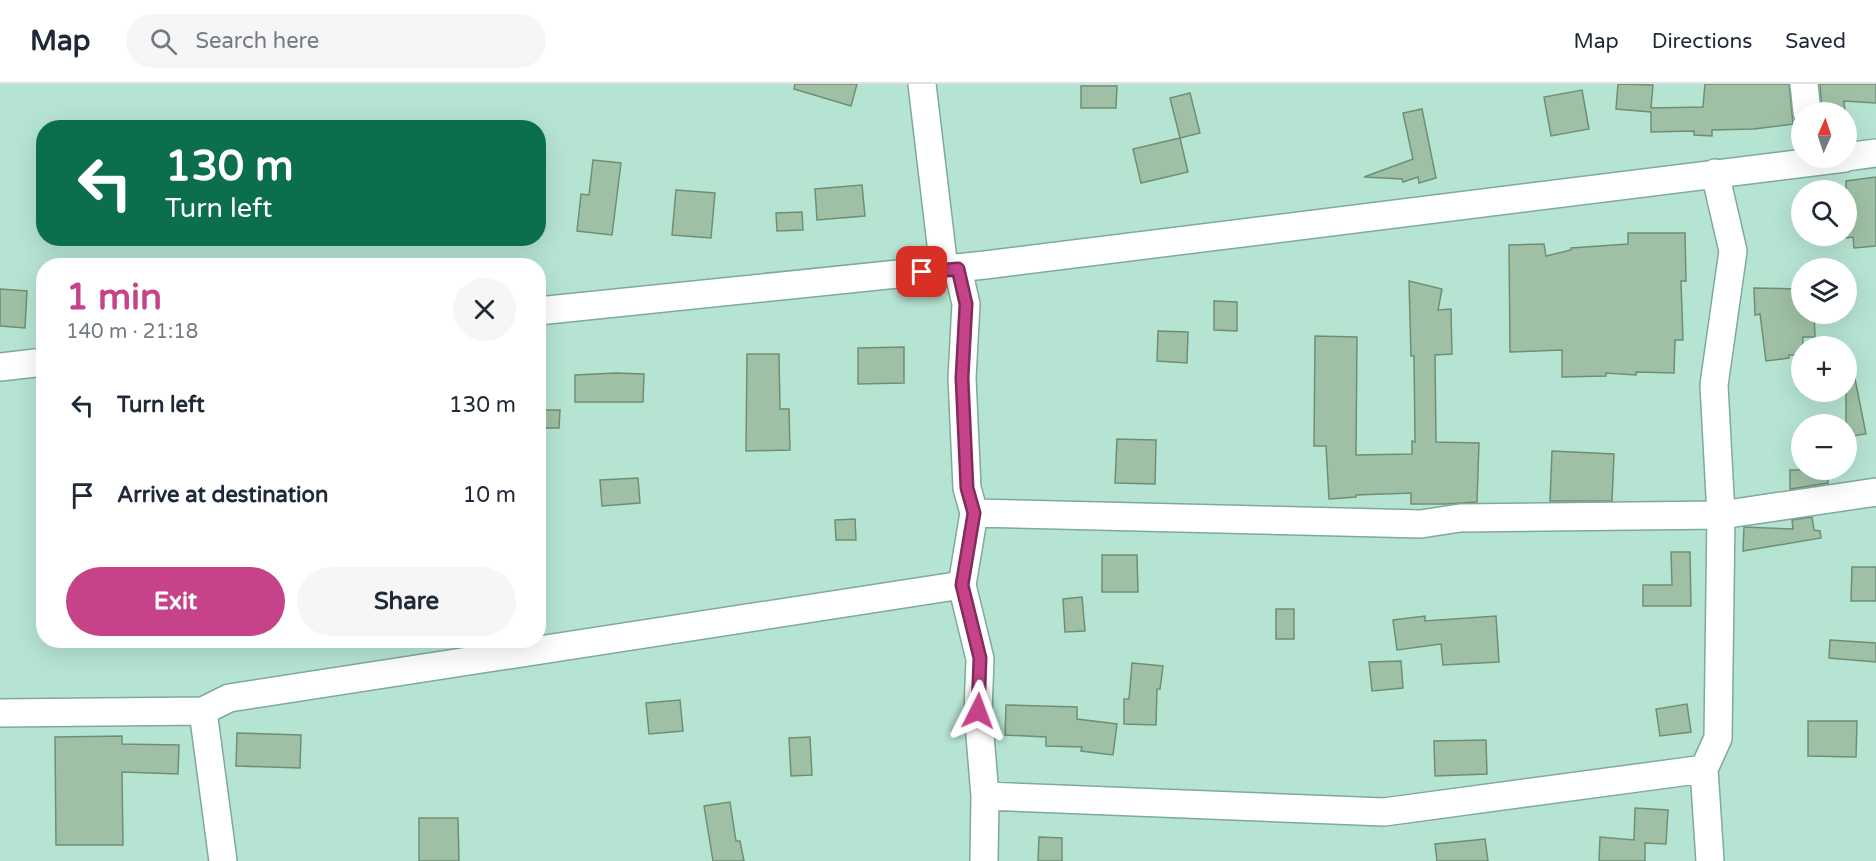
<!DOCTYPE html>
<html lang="en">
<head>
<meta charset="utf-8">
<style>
  :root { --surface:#fff; --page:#f6f6f7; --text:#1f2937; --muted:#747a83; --line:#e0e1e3; --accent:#c6438a }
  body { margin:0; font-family:"Varela Round",sans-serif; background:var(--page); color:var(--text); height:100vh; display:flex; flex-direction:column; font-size:22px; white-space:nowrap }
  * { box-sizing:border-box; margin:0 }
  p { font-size:20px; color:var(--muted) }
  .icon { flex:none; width:33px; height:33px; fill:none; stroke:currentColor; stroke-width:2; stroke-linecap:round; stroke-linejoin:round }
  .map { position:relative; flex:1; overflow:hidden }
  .drawer { position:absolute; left:36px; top:174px; width:510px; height:390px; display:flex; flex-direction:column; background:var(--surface); border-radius:24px; box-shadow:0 6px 24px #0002 }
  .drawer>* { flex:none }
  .banner { position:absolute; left:36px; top:36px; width:510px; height:126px; border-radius:24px; box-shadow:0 6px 24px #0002; background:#0b6e4f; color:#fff; overflow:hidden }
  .needle { width:39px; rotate:3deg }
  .buttons { position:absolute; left:1791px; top:18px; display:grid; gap:12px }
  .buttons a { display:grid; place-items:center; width:66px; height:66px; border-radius:50%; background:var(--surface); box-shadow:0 6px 24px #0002; font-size:30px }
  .pin { position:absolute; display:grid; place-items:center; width:51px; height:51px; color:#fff; margin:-26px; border-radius:12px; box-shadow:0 3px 9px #0006 }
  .me { position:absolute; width:66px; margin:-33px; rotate:3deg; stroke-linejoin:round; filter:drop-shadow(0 0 4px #0008) }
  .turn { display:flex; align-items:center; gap:21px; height:126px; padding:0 30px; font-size:27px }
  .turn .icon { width:78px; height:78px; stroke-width:2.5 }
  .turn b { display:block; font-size:42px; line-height:51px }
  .round { display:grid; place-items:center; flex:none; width:63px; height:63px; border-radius:32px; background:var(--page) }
  .overview { display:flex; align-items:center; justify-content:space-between; height:102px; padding:0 30px }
  h1 { font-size:36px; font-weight:800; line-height:45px; color:var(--accent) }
  .button { display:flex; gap:12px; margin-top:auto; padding:12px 30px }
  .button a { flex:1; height:69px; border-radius:36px; background:var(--accent); color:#fff; font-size:24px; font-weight:800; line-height:69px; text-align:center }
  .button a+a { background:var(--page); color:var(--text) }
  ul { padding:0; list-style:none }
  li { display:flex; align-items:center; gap:18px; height:90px; padding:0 30px }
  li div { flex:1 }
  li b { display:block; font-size:22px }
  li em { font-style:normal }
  header { display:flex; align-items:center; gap:36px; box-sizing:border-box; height:84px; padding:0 30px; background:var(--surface); border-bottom:2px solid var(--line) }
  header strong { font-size:28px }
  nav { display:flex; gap:33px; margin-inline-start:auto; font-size:21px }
  .search { width:420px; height:54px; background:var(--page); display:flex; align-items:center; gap:15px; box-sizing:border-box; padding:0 21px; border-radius:33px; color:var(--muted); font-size:22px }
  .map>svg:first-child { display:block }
</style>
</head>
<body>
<header>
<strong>Map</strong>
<div class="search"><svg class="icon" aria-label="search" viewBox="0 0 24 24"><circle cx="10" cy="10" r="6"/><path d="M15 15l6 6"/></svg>Search here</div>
<nav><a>Map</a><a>Directions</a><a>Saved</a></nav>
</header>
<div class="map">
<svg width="1876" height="777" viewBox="0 0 1876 777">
  <rect width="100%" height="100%" fill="#b6e4d3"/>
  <path fill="#9fc0a5" stroke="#6f8f75" stroke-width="1.5" d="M795 0H857L851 22 794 5Z
    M1618 0 1653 1 1651 24 1703 23 1705 0H1789L1793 40 1754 45 1712 46V52L1694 51V47L1651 48V28L1616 25Z
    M1820 0H1876V19L1844 17 1845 28H1822Z
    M1081 2H1117L1116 24H1081Z
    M1582 6 1589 45 1551 52 1544 13Z
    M1190 9 1200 49 1180 54 1170 14Z
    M1422 25 1436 94 1419 99 1418 93 1403 98 1402 95 1364 93 1413 75 1403 29Z
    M1180 54 1188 88 1141 99 1133 65Z
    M593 76 621 79 612 151 577 147 581 110 589 111Z
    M1876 93V162L1854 164 1853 153 1846 154V97Z
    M862 101 865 132 817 136 815 105Z
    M676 106 715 109 711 154 672 151Z
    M802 128 803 146 777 147 776 129Z
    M1628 149H1685L1686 197H1681L1683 256H1675L1674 289 1636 288V291L1606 289V292L1562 293V266L1510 268 1509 161 1544 160 1546 172 1571 166V164L1628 160Z
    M1409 197 1442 205 1438 226 1451 225 1452 270 1435 271 1436 358 1479 359 1477 418 1445 420H1411V409L1356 411V413L1329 415 1326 362H1314L1315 252 1357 253 1356 371 1412 370V357L1415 358 1414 272H1411Z
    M1754 204 1802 205V230H1814L1815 253H1803L1802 271H1789V274L1766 277 1760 230 1755 231Z
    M0 205 27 207 25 244 0 242Z
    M1214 217 1237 218V247L1214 246Z
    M1158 247 1188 248 1187 279 1157 277Z
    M904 263V299L858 300V264Z
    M747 270H779L780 325H789L790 366 746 367Z
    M616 289 644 290 643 318H575V291Z
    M1855 295 1866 350 1846 353V296Z
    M538 326H560L559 344H538Z
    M1117 355 1156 356 1155 400 1115 399Z
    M1552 367 1614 370 1612 417H1550Z
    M1790 386H1828V399L1790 405Z
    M638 394 640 419 602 422 600 396Z
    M1812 433 1814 446 1820 447 1821 454 1743 467 1744 443 1793 445 1792 436Z
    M855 435 856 456H836L835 436Z
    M1671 468H1690L1691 522H1643V501H1672Z
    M1102 471H1137L1138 508H1102Z
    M1852 483H1876V517H1851Z
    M1082 513 1085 547 1065 548 1063 515Z
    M1276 525H1294V555H1276Z
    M1425 532V537L1496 532 1499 578 1443 581 1441 560 1397 566 1393 536Z
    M1830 556 1876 559V578L1829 574Z
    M1401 577 1403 604 1372 607 1369 578Z
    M1132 579 1163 582 1160 605H1157L1156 641 1124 640V615H1129Z
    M680 616 683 647 649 650 646 619Z
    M1687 620 1691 648 1660 652 1656 625Z
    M1006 621 1077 623V635L1117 640 1113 671 1081 667 1082 663 1046 662V653L1005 651Z
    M1808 637H1857L1856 673 1808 672Z
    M237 649 301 651 300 684 236 682Z
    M122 652V660L179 661 178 690 122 688 123 761H56L55 653Z
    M810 653 812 691 791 692 789 654Z
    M1486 656 1487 690 1435 692 1434 657Z
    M730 718 736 757H740L744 777H713L704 722Z
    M1635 724 1668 726 1666 760 1645 759V777H1599L1600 753 1634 756Z
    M419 734H458L459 777H419Z
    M1039 753 1062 754V777H1038Z
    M1485 755 1488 777H1437L1435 760Z"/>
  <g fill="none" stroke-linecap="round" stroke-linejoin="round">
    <g stroke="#7eaa9a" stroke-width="30">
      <path id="minor" d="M922 0 944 185H958L966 220 962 294 967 404 974 429 962 501 980 575 978 627 985 712 984 777
        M1804 0 1807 28
        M1846 73 1876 69
        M538 227 985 181 1845 74
        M0 283 44 278
        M974 429 1421 440 1460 434 1721 431 1876 408
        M203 627 223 777
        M0 629 203 627 229 614 962 501
        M985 712 1384 728 1704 685
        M1710 777 1704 685 1718 654 1721 431 1714 301 1733 167 1715 89"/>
    </g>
    <use href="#minor" stroke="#fff" stroke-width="27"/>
  </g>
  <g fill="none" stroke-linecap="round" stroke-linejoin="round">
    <g stroke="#812c5a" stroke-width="15">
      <path id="route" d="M922 188 958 185 966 220 962 294 967 404 974 429 962 501 980 574 978 627"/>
    </g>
    <use href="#route" stroke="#c6438a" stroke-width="10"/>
  </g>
</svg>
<div class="buttons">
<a><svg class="needle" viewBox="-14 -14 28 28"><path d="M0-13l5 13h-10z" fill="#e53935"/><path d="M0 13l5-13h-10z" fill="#747a83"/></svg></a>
<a><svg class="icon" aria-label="search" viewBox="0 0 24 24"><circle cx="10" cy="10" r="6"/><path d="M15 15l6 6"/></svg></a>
<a><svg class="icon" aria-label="layers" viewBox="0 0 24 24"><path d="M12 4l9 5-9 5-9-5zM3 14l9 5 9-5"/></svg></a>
<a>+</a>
<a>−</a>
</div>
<div class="pin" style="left:922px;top:188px;background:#d93025"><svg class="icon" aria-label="arrive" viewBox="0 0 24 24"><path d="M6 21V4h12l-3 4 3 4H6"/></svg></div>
<svg class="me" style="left:978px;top:627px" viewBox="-20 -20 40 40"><path d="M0-17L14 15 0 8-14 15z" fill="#c6438a" stroke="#fff" stroke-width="4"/></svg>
<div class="banner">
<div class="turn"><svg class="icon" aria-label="left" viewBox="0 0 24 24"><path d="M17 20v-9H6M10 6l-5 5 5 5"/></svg><div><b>130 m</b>Turn left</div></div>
</div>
<section class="drawer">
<div class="overview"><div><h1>1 min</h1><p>140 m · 21:18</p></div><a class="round"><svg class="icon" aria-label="close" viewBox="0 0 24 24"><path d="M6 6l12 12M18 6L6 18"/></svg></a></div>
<ul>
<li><svg class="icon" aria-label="left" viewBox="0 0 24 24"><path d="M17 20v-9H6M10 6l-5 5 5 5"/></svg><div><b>Turn left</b></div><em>130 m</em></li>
<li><svg class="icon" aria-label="arrive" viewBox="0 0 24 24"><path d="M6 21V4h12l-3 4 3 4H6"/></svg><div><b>Arrive at destination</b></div><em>10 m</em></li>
</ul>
<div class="button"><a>Exit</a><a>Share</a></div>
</section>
</div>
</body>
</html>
